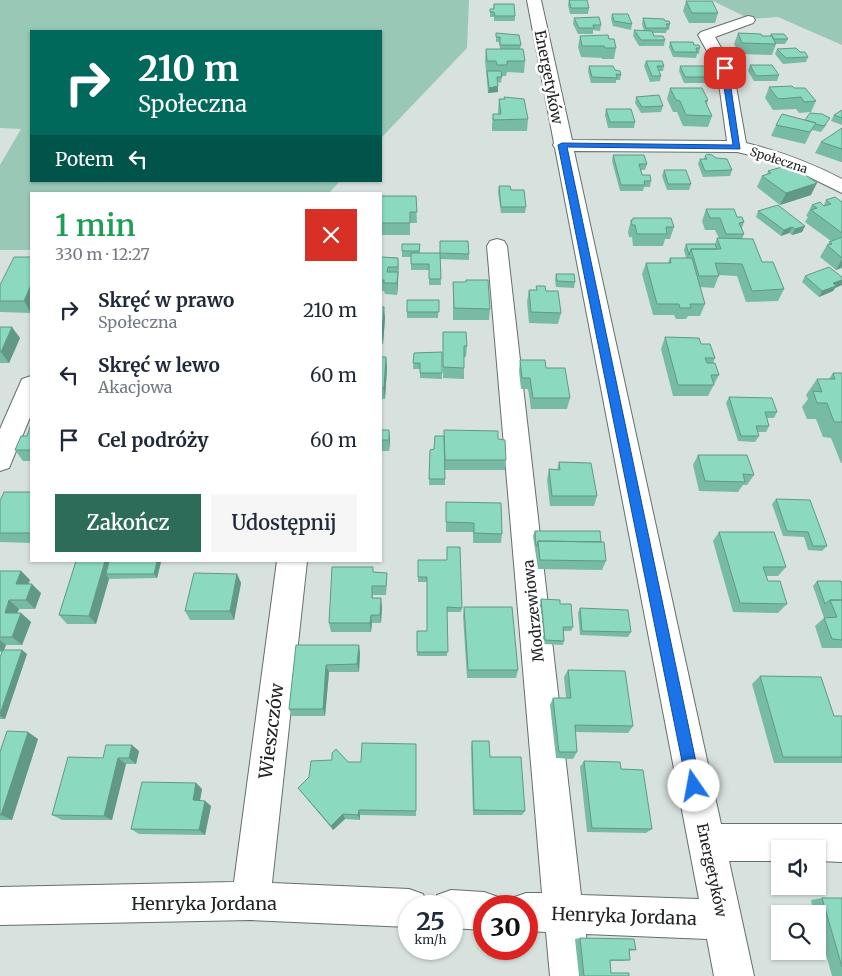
<!DOCTYPE html>
<html lang="pl">
<head>
<meta charset="utf-8">
<style>
  :root { --surface:#fff; --page:#f6f6f7; --text:#1f2937; --muted:#747a83; --accent:#2d6c59 }
  body { margin:0; font-family:Merriweather,serif; background:var(--page); color:var(--text); height:100vh; display:flex; flex-direction:column; font-size:19px; white-space:nowrap }
  * { box-sizing:border-box; margin:0 }
  p { font-size:16px; color:var(--muted) }
  .icon { flex:none; width:28px; height:28px; fill:none; stroke:currentColor; stroke-width:2; stroke-linecap:round; stroke-linejoin:round }
  .map { position:relative; flex:1; overflow:hidden }
  .side { position:absolute; left:30px; top:192px; width:352px; height:370px; display:flex; flex-direction:column; background:var(--surface); border-radius:0px; box-shadow:0 1px 4px #0004 }
  .side>* { flex:none }
  .top-card { position:absolute; left:30px; top:30px; width:352px; height:152px; border-radius:0px; box-shadow:0 1px 4px #0004; background:#00695c; color:#fff; overflow:hidden }
  .controls { position:absolute; left:771px; top:840px; display:grid; gap:10px }
  .controls a { display:grid; place-items:center; width:55px; height:55px; border-radius:0px; background:var(--surface); box-shadow:0 1px 4px #0004; font-size:25px }
  .speed { position:absolute; left:398px; top:895px; display:flex; gap:10px; font-size:25px; font-weight:700; text-align:center }
  .speed>* { display:grid; place-content:center; width:65px; height:65px; border-radius:50%; background:var(--surface); box-shadow:0 1px 4px #0004; line-height:1 }
  .speed small { font-size:12px; font-weight:400 }
  .speed .limit { border:8px solid #d22; background:#fff; color:#111 }
  .pin { position:absolute; display:grid; place-items:center; width:42px; height:42px; color:#fff; margin:-21px; border-radius:10px; box-shadow:0 2px 8px #0006 }
  .me { position:absolute; width:55px; margin:-28px; rotate:348deg; stroke-linejoin:round; filter:drop-shadow(0 0 4px #0008) }
  .turn { display:flex; align-items:center; gap:18px; height:105px; padding:0 25px; font-size:22px }
  .turn .icon { width:65px; height:65px; stroke-width:2.5 }
  .turn b { display:block; font-size:35px; line-height:42px }
  .then { display:flex; align-items:center; height:48px; padding:0 25px; background:#0003; gap:10px; font-size:19px }
  .round { display:grid; place-items:center; flex:none; width:52px; height:52px; border-radius:0px; background:var(--page) }
  .overview { display:flex; align-items:center; justify-content:space-between; height:85px; padding:0 25px }
  h1 { font-size:30px; font-weight:600; line-height:38px; color:#1e9e55 }
  .primary-button { display:flex; gap:10px; margin-top:auto; padding:10px 25px }
  .primary-button a { flex:1; height:58px; border-radius:0px; background:var(--accent); color:#fff; font-size:20px; font-weight:600; line-height:58px; text-align:center }
  .primary-button a+a { background:var(--page); color:var(--text) }
  ul { padding:0; list-style:none }
  li { display:flex; align-items:center; gap:15px; height:65px; padding:0 25px }
  li div { flex:1 }
  li b { display:block; font-size:19px }
  li em { font-style:normal }
  .map>svg:first-child { display:block }
</style>
</head>
<body>
<div class="map">
<svg width="842" height="976" viewBox="0 0 842 976">
  <rect width="100%" height="100%" fill="#d7e2de"/>
  <path fill="#99c8b7" d="M0 0H469L467 48 381 138V31H31V181H340L328 194H31V250H0V165L21 129 0 128Z
    M711 0H842V45L778 17 750 19Z"/>
  <g fill="none" stroke-linecap="round" stroke-linejoin="round">
    <g stroke="#656f6b" stroke-width="2">
      <path id="street" d="M527 0H541L572 140 727 141 717 69 698 35 701 32 748 16 753 17 755 20 753 23 715 37 733 69 746 143C782 152 809 162 842 179V193L795 170 770 160 737 152 574 151 721 824H842V862L818 861V849H780V861H729L754 976H714L707 939 586 934 590 976H550L546 932 526 931V906H509L512 898 526 893H542L487 246 490 241 497 239 504 241 507 246 581 895 699 899 555 148 553 145 554 143Z
        M31 376V415L9 468 0 471V429L22 379Z
        M277 561H307L272 883 409 889 423 894 428 906H409V927L251 920 0 925V887L234 882Z
        M451 890 484 892 498 897 501 906H484V930L451 928V906H433L437 895Z"/>
    </g>
    <use href="#street" fill="#fff" fill-rule="evenodd"/>
  </g>
  <path fill="#78bba4" d="M569 0 589 8 588 14H570L568 5Z
    M686 1 718 13 715 23H689L683 11Z
    M494 4 515 16V21H494V17H490V9H493Z
    M612 14 632 24 631 30 613 26 611 19Z
    M574 18 601 25 600 31 593 30V34H578L573 24Z
    M643 18 665 21 670 24 669 30H667L666 33H653L654 36 665 40 664 46H639L633 36 634 30 644 31 642 24Z
    M496 33 521 45 520 49 525 61 524 73 507 72 506 76H502L501 83 498 82V92L488 93 485 60 486 49H500L499 42H496Z
    M738 33 762 36H770L771 34 788 39 785 44H776L772 55 739 54 734 44Z
    M580 36 609 39 616 48 614 59H602V58L581 57 578 47Z
    M670 42 694 45 700 48 699 54H697L696 58 673 57 669 47Z
    M777 49 800 52 808 57 806 62 783 64 775 54Z
    M646 61 664 66 663 71H659L661 76 660 81 650 82 644 66Z
    M750 65 779 75 777 81H754L748 71Z
    M589 66 615 70 621 75 620 80H616V83H591L588 71Z
    M680 66 705 68 711 73 708 83H684L679 71Z
    M769 87 794 88 816 101 811 112 799 113 796 109 773 110 765 98Z
    M670 88 708 100 707 105 712 116 708 127 683 126 677 112H673L667 99Z
    M636 97 663 106 661 112 641 113 635 103Z
    M499 99 528 119 527 131H492V125L493 114H498V111Z
    M606 109 635 122 634 128H608L605 115Z
    M842 110V125L831 121 834 115Z
    M805 120 827 124 821 132 812 130 805 144 771 136 776 125Z
    M842 128V162H841L815 153 821 142Z
    M613 155 647 164 645 170H641L642 175 651 181 650 187H644L643 191H620L612 161Z
    M705 156 716 158 732 170 730 176 703 177 698 164 700 159H704Z
    M664 170 691 184 689 190H667L662 176Z
    M768 171 811 195 780 205 757 187 762 176 767 174Z
    M499 186 511 190 526 207 525 213H501L498 192Z
    M381 196H416L417 223H410V235H381Z
    M826 200 842 202V269L841 268 836 270 820 257 827 245 831 241 805 222 808 217 806 216 812 205H824Z
    M706 209 737 217 744 222 742 228 744 234 742 239 762 262 784 289 778 301 746 302 737 276 719 275 714 288 700 287 705 304 700 316H688L686 319H676L674 315H653L642 274 646 263H668L670 258H686L684 250 686 244H715L717 238H719L715 230H705L702 221Z
    M758 211 805 226 802 232 792 235 789 233 781 236 756 217Z
    M633 218 674 227 670 239H665L663 246H633L632 237H629L628 232 631 220H633Z
    M420 244V253L469 254V260L440 259 441 285H429V270H411V257H402V251Z
    M31 257V313L0 312V285Z
    M381 257 398 258 399 269 397 295 385 294 384 291H381Z
    M556 274 575 282 574 288 556 287 555 280Z
    M805 276 842 285 835 288 833 291 819 297 802 282Z
    M453 282 490 309 489 320H453Z
    M536 286 546 291 561 313 558 324 529 323 527 302 529 290H536Z
    M407 300H439L438 318H407Z
    M381 307 385 318 383 344H381Z
    M0 327 20 338 9 363H0Z
    M443 332 467 346 466 357H464V379L443 378Z
    M665 337 701 344 715 358 713 363 719 375 708 396H673L661 349Z
    M442 352V379L420 378V369H413L414 353Z
    M381 357H386L387 368 385 399H381Z
    M520 360 570 398 567 409H531L528 389H521L519 371Z
    M833 373H842V463H841L831 438 823 437 816 419H807L802 407 808 399 806 395 817 379H829Z
    M729 397 777 412 774 418H767L769 426 766 432H757L759 436 755 442 738 441 726 403Z
    M381 421 382 430H389L390 441 389 451H381Z
    M31 424V461H23L15 450 27 436Z
    M444 436 498 439 506 460 505 470H445V485H429L430 450 434 449Z
    M698 455 754 475 747 485H743L738 492 699 491 693 465Z
    M559 462 597 496 594 506H550L547 480 549 469 557 470Z
    M31 492V543L0 542V501Z
    M776 499 827 546 822 551 808 550 804 537 783 536 772 504Z
    M446 502 502 534 501 543H473V532H446Z
    M535 531 601 542 606 561 602 570 538 569 533 536Z
    M719 532 786 567 778 576H766L768 581 787 604 778 613 733 612 713 541Z
    M418 560 462 608 461 612H447V656H417V631H427V582H418Z
    M76 561H160L161 562 157 578 109 579 96 624H67L59 615Z
    M0 571H21L30 580 28 584 41 593 35 609H19L17 613H21L31 622 22 645H6L4 650 27 654 5 719H0V657L2 652H0Z
    M374 572 387 573V582L386 595H373V598L382 607 381 623H372L371 632H331L329 623Z
    M237 574 241 583 234 620H190L185 611Z
    M817 581 842 585V648H822L815 626 824 618 813 586Z
    M541 599 560 604 573 627 571 631H564V641L563 645 543 644 539 603Z
    M464 607 518 670 516 678H467L463 616Z
    M580 608 631 632 628 637 580 635 578 613Z
    M296 645 360 653 359 672H329L325 716H292L289 709Z
    M568 670 633 726 628 733 575 732 577 752 573 759 556 758 550 705 553 698H566L564 677Z
    M760 676 834 716H842V763H774L752 684Z
    M38 739 12 820H0V752Z
    M472 741 490 757 525 811 522 815H473L471 747Z
    M416 744V816L360 815V820L345 819 333 830 302 793 298 788 348 762H361Z
    M139 751 136 764H126L112 820H62L52 815 103 758Z
    M584 761 621 769 652 829 646 833 587 832 580 767Z
    M196 783 202 789 200 801H205L211 806 205 835 139 834 131 829Z
    M822 898H842V976H832L818 925V914H814L811 900Z
    M580 938 636 950 629 951 630 960 624 961H610L611 973 629 976H579L575 939Z"/>
  <path fill="#619886" d="M498 86V92L488 93 489 88Z
    M817 183 811 195 780 205 786 193Z
    M805 226 802 232 792 235 795 229Z
    M792 227 789 233 781 236 784 230Z
    M842 259V266L841 268 836 270Z
    M398 272V284L397 295V283Z
    M842 280V285L835 288 833 291 819 297 822 291 833 283Z
    M31 285V313L24 301Z
    M384 307 385 318 383 344 382 333Z
    M12 327 20 338 9 363 1 352Z
    M386 357 387 368 385 399 384 388Z
    M389 430 390 441 389 451Z
    M105 561H114L106 574 109 579 96 624 89 616Z
    M157 561 161 562 157 578 154 574Z
    M21 571 30 580 25 593 16 584Z
    M237 574 241 583 234 620 230 611Z
    M32 584 41 593 35 609 26 600Z
    M381 598 382 607 381 623 380 615Z
    M9 600 19 609 14 622 5 613Z
    M21 613 31 622 22 645 12 637Z
    M371 615 372 623 371 632 370 623Z
    M0 640 6 645 3 652 0 650Z
    M359 645 360 653 359 672 357 664Z
    M22 650 27 654 5 719 0 716V714Z
    M326 665 329 672 325 716 323 709Z
    M28 732 38 739 12 820 1 815Z
    M132 745 139 751 136 764 129 758Z
    M118 758 126 764 112 820 104 816Z
    M196 783 202 789 199 805 193 800Z
    M205 801 211 806 205 835 199 830Z
    M359 810 360 815V820L358 815Z
    M343 814 345 819 333 830 331 826Z"/>
  <path fill="#8bd9bf" stroke="#619886" d="M569 0H587L589 8H571Z
    M686 1H712L718 13H692Z
    M494 4H514L515 16H495L494 12H490V9H494Z
    M612 14H628L632 24 614 21Z
    M599 17 601 25H593L594 28H579L574 18Z
    M643 18 664 19 665 21H669L670 24H666L668 28H646Z
    M634 30 652 31 654 36H663L665 40H641Z
    M496 33 519 35 521 45H500V37H496Z
    M738 33 761 34 762 36H772L776 44 742 43Z
    M771 34H784L788 39H774Z
    M608 35 609 39H614L616 48H605L604 46H582L580 36Z
    M670 42H693L694 45H699L700 48H696L697 52H674Z
    M796 48 800 52H805L808 57 786 58 777 49Z
    M486 49H523L525 61H507V65H497L496 61H487Z
    M646 61H662L664 66H657L661 76H652Z
    M750 65H772L779 75 756 76Z
    M589 66H613L615 70 620 71 621 75 616 74 617 78 592 77Z
    M680 66H704L705 68 710 69 711 73 707 72 709 77H685Z
    M487 71H501L502 77H497L498 86 489 88Z
    M792 86 794 88H805L816 101 804 102 801 97 778 99 769 87Z
    M670 88H702L708 100 705 101 712 116 686 115 680 101 676 100Z
    M659 95 663 106 642 107 636 97Z
    M504 97 524 99 528 119 493 120V114H501L499 99H505Z
    M606 109H631L635 122H610Z
    M842 110V118L834 115Z
    M810 113 822 114 830 118 824 126 815 124 816 123 805 120Z
    M782 114 816 123 810 132 776 125Z
    M842 128V149L821 142Z
    M707 154 712 155 716 158 727 159 732 170 705 171 700 159H707L705 156Z
    M613 155H644L647 164H639L642 175H650L651 181H644L645 185H621Z
    M793 166 817 183 786 193 762 176 771 173 768 171 782 167 785 169Z
    M664 170H686L691 184H668Z
    M499 186H510L511 190H524L526 207H501Z
    M381 196H416L417 212H410V223H381Z
    M835 197 842 202V233L811 210 817 208 812 205 820 202 824 206 831 204 826 200Z
    M778 205 805 226 795 229 792 227 784 230 758 211Z
    M706 209H734L737 217H742L744 222 739 223 744 234H726L720 218H710Z
    M633 218H671L674 227H666L667 234H637L635 225H632L631 220H633Z
    M842 237V258L827 245 832 244 829 242Z
    M717 238 753 239 762 262H773L784 289 752 291 742 264 715 263 719 276H699L691 249H721Z
    M440 241H468L469 254 440 253 441 279H429V264H411V253H440Z
    M402 244H420L419 251H402Z
    M686 244H715L717 249H691L689 255Z
    M14 257H31V285L24 301H0V285Z
    M381 257 398 258V267H388L387 272H398L397 283H384V280H381Z
    M670 258H692L705 304H690L691 308H680L679 304H657L646 263H671Z
    M829 267 842 277V280L833 283 836 286 822 291 805 276Z
    M556 274H574L575 282 557 281Z
    M466 280H488L490 309 454 308 453 282H466Z
    M536 286H545L546 291H558L561 313 531 312 529 290H537Z
    M407 300H439V312H407Z
    M381 307H384L382 333H381Z
    M0 327H12L1 352H0Z
    M443 332H466L467 346H464V368L443 367Z
    M665 337 699 338 701 344H710L715 358H705L707 363H715L719 375H711L714 385H678Z
    M442 352V373H420V363H413L414 353Z
    M381 357H386L384 388H381Z
    M520 360H545L546 368H565L570 398H533L530 378H522Z
    M833 373H842V422H834L827 403H817L813 391 822 392 817 379H835Z
    M729 397 772 398 777 412H765L769 426H756L759 436H741Z
    M31 424V450H15L21 436H27Z
    M381 430H389V440H381Z
    M444 430 498 431V439L505 440 506 460H445Z
    M435 436H444L445 479H429L430 450 434 449Z
    M698 455H747L754 475 743 474 745 482 705 481Z
    M559 462 591 463 597 496H552L549 469 560 470Z
    M4 492H31V533H0V501Z
    M776 499 810 500 827 546H813L808 532 787 531Z
    M446 502 501 503 502 534 474 533V523L446 522Z
    M535 531H600L601 542 538 541 537 546H536Z
    M719 532H774L786 567H763L768 581H780L787 604 740 603Z
    M538 541 604 542 606 561 540 560Z
    M447 547H460L462 608 447 607 448 652H417V631H427V577H418V560H447Z
    M76 561H105L89 616 59 615Z
    M109 561H157L154 574H106Z
    M332 567H373V572L387 573 386 586H372V598H381L380 615H371L370 623H329Z
    M0 571H21L16 584H32L26 600H9L5 613H21L12 637H0Z
    M194 573 237 574 230 611H185Z
    M817 581H841L842 585V600H830L825 604Z
    M541 599 560 600V604H571L573 627H563L564 641 545 640Z
    M830 600H842V640L832 639 824 618 837 617Z
    M464 607H512L518 670H468Z
    M580 608 628 610 631 632 582 631Z
    M296 645H359L357 664 326 665 323 709H289Z
    M3 650H22L0 714V657Z
    M568 670 625 671 633 726 575 725 577 752H559L553 698H571Z
    M760 676 821 677 834 716H842V757H783Z
    M7 731 28 732 1 815H0V752Z
    M472 741H489L490 757H521L525 811 474 810Z
    M362 743 416 744V811L359 810 358 815 343 814 331 826 298 788 309 777 311 761 332 760V753L336 749 348 762H361Z
    M106 745H132L129 758H118L104 816 52 815 68 757 103 758Z
    M584 761 620 762 621 769 643 770 652 829 592 828Z
    M142 782 196 783 193 800 205 801 199 830 131 829Z
    M822 898H842V967Z
    M580 938 634 939 636 950 629 949 630 960H610L611 973H629V976H584Z"/>
  <path fill="#1a73e8" stroke="#114b97" d="M725 66 728 68 740 149 567 147 701 786 699 791 694 793 689 791 687 786 558 145 562 143 733 145 721 68Z"/>
  <g text-anchor="middle" dominant-baseline="central" stroke-width="5" stroke-linejoin="round" paint-order="stroke">
    <g font-size="12" fill="#202523" stroke="#fff">
      <text transform="translate(779 160) rotate(18)">Społeczna</text>
    </g>
    <g font-size="15" fill="#202523" stroke="#fff">
      <text transform="translate(549 77) rotate(79)">Energetyków</text>
      <text transform="translate(533 611) rotate(-96)">Modrzewiowa</text>
      <text transform="translate(712 870) rotate(78)">Energetyków</text>
    </g>
    <g font-size="18" fill="#202523" stroke="#fff">
      <text transform="translate(271 731) rotate(-83)">Wieszczów</text>
      <text x="204" y="903">Henryka Jordana</text>
      <text transform="translate(624 916) rotate(2)">Henryka Jordana</text>
    </g>
  </g>
</svg>
<div class="controls">
<a><svg class="icon" aria-label="sound" viewBox="0 0 24 24"><path d="M4 9h4l5-4v14l-5-4H4zM17 9q2 3 0 6"/></svg></a>
<a><svg class="icon" aria-label="search" viewBox="0 0 24 24"><circle cx="10" cy="10" r="6"/><path d="M15 15l6 6"/></svg></a>
</div>
<div class="speed"><div>25<small>km/h</small></div><div class="limit">30</div></div>
<div class="pin" style="left:725px;top:68px;background:#d93025"><svg class="icon" aria-label="arrive" viewBox="0 0 24 24"><path d="M6 21V4h12l-3 4 3 4H6"/></svg></div>
<svg class="me" style="left:694px;top:786px" viewBox="-20 -20 40 40"><circle r="19" fill="#fff"/><path d="M0-13L10 11 0 6-10 11z" fill="#1a73e8"/></svg>
<div class="top-card">
<div class="turn"><svg class="icon" aria-label="right" viewBox="0 0 24 24"><path d="M7 20v-9h11M14 6l5 5-5 5"/></svg><div><b>210 m</b>Społeczna</div></div>
<div class="then">Potem<svg class="icon" aria-label="left" viewBox="0 0 24 24"><path d="M17 20v-9H6M10 6l-5 5 5 5"/></svg></div>
</div>
<section class="side">
<div class="overview"><div><h1>1 min</h1><p>330 m · 12:27</p></div><a class="round" style="background:#d93025;color:#fff"><svg class="icon" aria-label="close" viewBox="0 0 24 24"><path d="M6 6l12 12M18 6L6 18"/></svg></a></div>
<ul>
<li><svg class="icon" aria-label="right" viewBox="0 0 24 24"><path d="M7 20v-9h11M14 6l5 5-5 5"/></svg><div><b>Skręć w prawo</b><p>Społeczna</p></div><em>210 m</em></li>
<li><svg class="icon" aria-label="left" viewBox="0 0 24 24"><path d="M17 20v-9H6M10 6l-5 5 5 5"/></svg><div><b>Skręć w lewo</b><p>Akacjowa</p></div><em>60 m</em></li>
<li><svg class="icon" aria-label="arrive" viewBox="0 0 24 24"><path d="M6 21V4h12l-3 4 3 4H6"/></svg><div><b>Cel podróży</b></div><em>60 m</em></li>
</ul>
<div class="primary-button"><a>Zakończ</a><a>Udostępnij</a></div>
</section>
</div>
</body>
</html>
